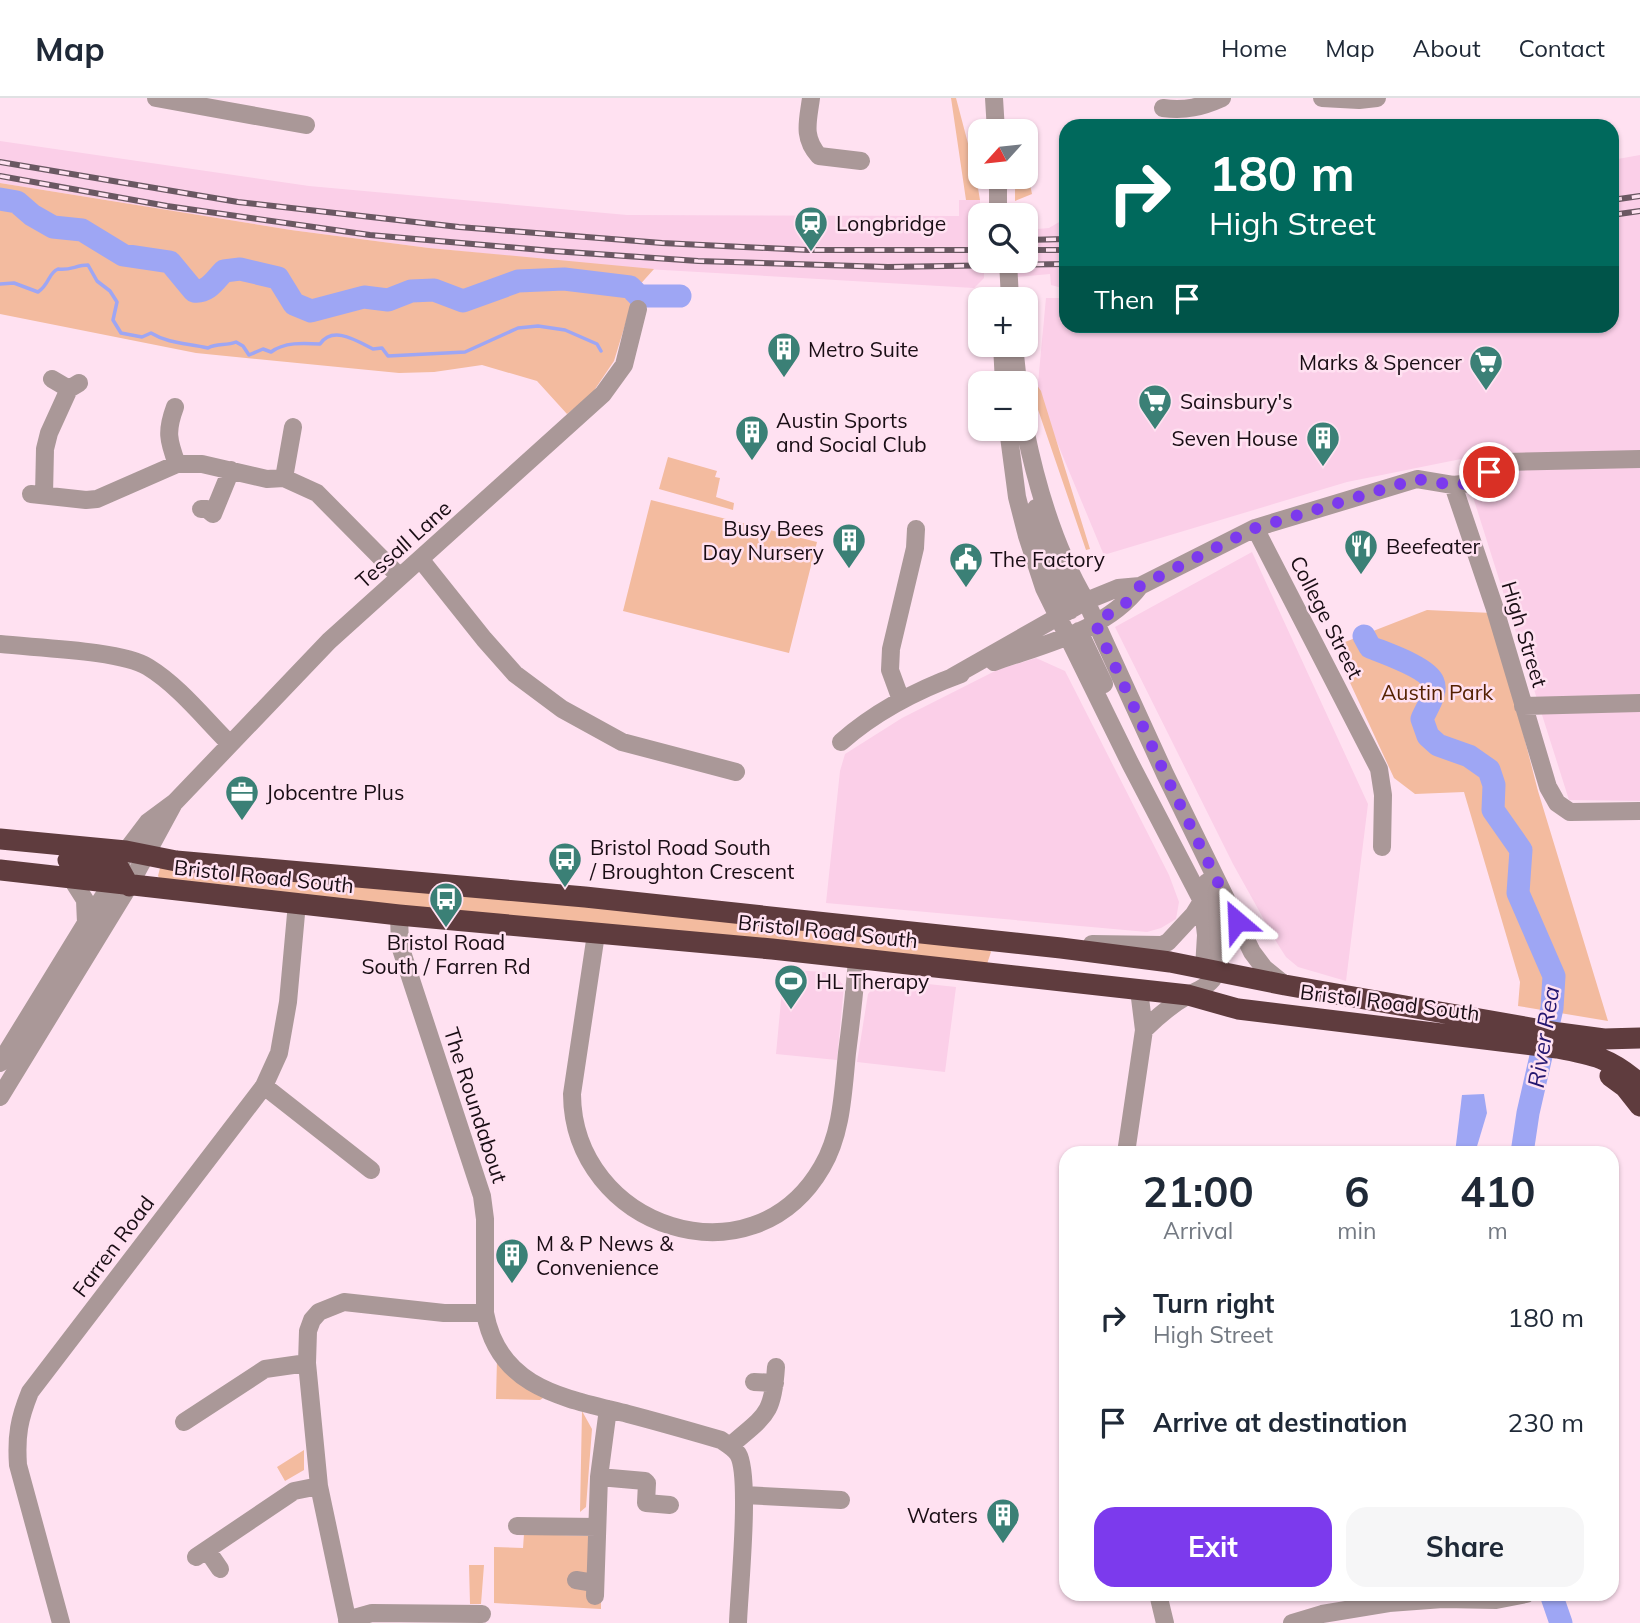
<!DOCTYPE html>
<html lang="en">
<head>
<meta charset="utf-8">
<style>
  :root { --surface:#fff; --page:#f6f6f7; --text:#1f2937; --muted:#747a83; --line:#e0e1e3; --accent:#7c3aed }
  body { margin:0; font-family:Mulish,sans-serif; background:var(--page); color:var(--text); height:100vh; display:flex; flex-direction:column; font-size:26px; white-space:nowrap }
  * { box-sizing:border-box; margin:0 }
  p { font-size:23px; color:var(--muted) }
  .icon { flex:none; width:38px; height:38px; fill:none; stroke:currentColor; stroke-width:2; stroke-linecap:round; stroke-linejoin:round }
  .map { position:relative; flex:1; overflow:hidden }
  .details { position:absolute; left:1059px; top:1048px; width:560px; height:455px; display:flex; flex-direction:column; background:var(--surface); border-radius:21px; box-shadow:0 2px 5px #0004 }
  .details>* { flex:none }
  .top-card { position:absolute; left:1059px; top:21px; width:560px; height:214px; border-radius:21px; box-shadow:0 2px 5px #0004; background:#00695c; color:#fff; overflow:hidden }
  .needle { width:46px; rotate:243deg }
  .controls { position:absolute; left:968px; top:21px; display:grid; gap:14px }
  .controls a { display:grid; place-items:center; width:70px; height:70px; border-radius:14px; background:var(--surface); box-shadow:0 2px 5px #0004; font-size:35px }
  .pin { position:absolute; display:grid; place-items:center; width:60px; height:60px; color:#fff; margin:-30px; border:4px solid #fff; border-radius:50%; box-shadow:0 2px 7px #0007 }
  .me { position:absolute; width:77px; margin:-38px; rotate:334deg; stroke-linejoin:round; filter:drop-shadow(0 0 5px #0008) }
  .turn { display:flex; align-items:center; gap:24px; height:147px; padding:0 35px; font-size:32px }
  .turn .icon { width:91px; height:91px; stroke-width:2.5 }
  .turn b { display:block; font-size:49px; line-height:60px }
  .then { display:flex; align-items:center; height:66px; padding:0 35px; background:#0003; gap:14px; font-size:26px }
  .eta { display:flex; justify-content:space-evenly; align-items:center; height:119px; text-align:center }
  .eta b { font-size:42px; font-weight:700; line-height:49px }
  .cta { display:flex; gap:14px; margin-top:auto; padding:14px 35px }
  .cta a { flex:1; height:80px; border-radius:21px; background:var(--accent); color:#fff; font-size:28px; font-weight:700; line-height:80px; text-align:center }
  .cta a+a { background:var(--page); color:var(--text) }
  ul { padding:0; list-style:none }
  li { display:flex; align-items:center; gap:21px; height:105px; padding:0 35px }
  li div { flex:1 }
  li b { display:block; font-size:26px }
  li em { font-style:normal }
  header { display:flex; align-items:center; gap:42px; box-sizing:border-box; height:98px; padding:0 35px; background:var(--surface); border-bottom:2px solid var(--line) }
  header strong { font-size:33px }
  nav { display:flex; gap:38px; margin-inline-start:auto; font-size:24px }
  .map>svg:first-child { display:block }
</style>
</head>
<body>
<header>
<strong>Map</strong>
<nav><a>Home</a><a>Map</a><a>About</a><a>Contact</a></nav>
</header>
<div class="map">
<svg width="1640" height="1525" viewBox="0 0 1640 1525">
  <rect width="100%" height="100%" fill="#ffe1f1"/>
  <path fill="#fbcfe8" d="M0 43 309 88 627 117 959 118V102H980V163H984V180L974 190 628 170 429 150 291 132 0 85Z
    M1640 57V703L1569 702 1461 361 1347 384 1107 456 1103 455 1037 296 1046 200H1059L1062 190 1051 187 1050 176 1017 179 1016 163H1026V132L1049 130 1066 120V228H1612V62Z
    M1252 454 1368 706 1346 883 1298 869 1286 859 1277 845 1233 766 1115 529Z
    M1036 560 1065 573 1169 777 1179 804 1176 821 1161 830 1147 834 826 805 840 673 845 656 902 620 997 572Z
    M784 871 833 875 844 888 837 962 776 956Z
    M881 881 956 889 945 974 857 964 868 896Z"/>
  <path fill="#f3bb9f" d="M951 0H956L975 72 980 102H966Z
    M1026 67 1032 96 1015 103V79H1026Z
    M0 85 291 132 429 150 654 171 636 191 614 263 591 297 567 316 537 283 482 267 434 274 399 275 196 255 0 216Z
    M1034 283 1041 293 1090 451 1086 452 1032 294Z
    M668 359 717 373 715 379 720 380 716 399 734 405 733 412 659 391Z
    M651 402 817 444 789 555 623 513Z
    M1427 512 1492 515 1538 693 1608 923 1518 908 1520 884 1464 694 1415 696 1394 680 1340 563 1345 544Z
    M163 767 988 848 991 854 987 866 163 785 158 778 160 770Z
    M497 1261 543 1300 540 1302 496 1301Z
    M582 1313 592 1331 586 1409 580 1414Z
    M304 1352V1372L285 1383 277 1369Z
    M524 1436 588 1438V1488L601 1500V1511L494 1505V1449L523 1450Z
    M469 1467H484L481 1506H470Z"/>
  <path fill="#9ea6f4" d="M1484 996 1487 1015 1475 1055H1455L1462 997Z"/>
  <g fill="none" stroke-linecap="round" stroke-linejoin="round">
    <path stroke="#9ea6f4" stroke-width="3.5" d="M0 186 14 185 38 194C50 186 48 175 58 171 70 173 76 167 88 167L97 183 110 193 117 204 113 222 121 235 142 239 151 235C169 246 188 245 208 250 217 245 226 248 236 244L243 248 249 257 263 251 271 254C284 244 303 245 320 246 333 227 357 243 373 251L382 250 388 258 465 254 518 230 538 228 565 232 597 246 601 253"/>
    <path stroke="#9ea6f4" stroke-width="23" d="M0 101 17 104 32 117 53 129 82 132 123 157 170 164 194 193C208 195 215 182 224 173L240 171 278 180 294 206 311 213 364 199 388 202 411 193 434 192 463 203 518 183 564 181 630 189 639 198H680
      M1364 538 1370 549C1384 555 1427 569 1433 584 1438 595 1426 611 1422 621L1428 638 1438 647 1469 658 1489 672 1494 687 1493 712 1521 752 1518 795 1554 878 1552 910 1528 1015 1522 1055
      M1551 1496 1561 1525"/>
    <path stroke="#aa9898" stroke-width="18" d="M156 0 306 27
      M811 0C808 23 802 39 819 58L861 63
      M994 0 996 33
      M1322 0 1359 2 1377 0
      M1163 10C1185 13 1202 9 1222 0
      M998 79V117
      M1008 163 1010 201
      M1002 247 1004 285
      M1014 247 1018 285
      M52 281 69 291 79 285
      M175 309C166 333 168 342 177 366
      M1008 331 1017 399 1027 438 1044 490 1130 665 1202 803 1206 837 1204 870
      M1025 331C1037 390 1055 451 1086 503L1165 676 1252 854 1264 870 1285 887
      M284 380 293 329
      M1453 387 1494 508 1548 689 1557 705 1570 714 1640 713
      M31 396 86 402 97 401 177 366H202L267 381 284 380 317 395 399 478
      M44 397 45 351 49 335 69 291
      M1036 410 1052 471 1071 512
      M201 411H207L213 416 231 372
      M1255 430 1379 671 1383 697 1382 749
      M421 462 484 541 515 576 562 611 622 644 736 674
      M1079 533 1104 586
      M0 546C35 550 121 552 148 569 179 588 204 620 230 646
      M994 564C1044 546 1106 533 1140 488
      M952 579 1086 503 1118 490 1140 488 1255 430 1417 381 1453 387 1471 385 1506 364 1640 361
      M901 602 890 572 891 551 915 450 916 431
      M1523 608 1640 605
      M841 644C876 613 917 592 961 576
      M71 780 85 802 86 825
      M399 817 400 848 482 1098 485 1121V1215C499 1291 565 1300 628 1316 659 1324 690 1333 721 1342 727 1346 734 1350 738 1356 751 1377 739 1494 738 1525
      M596 836 572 996C573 1129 752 1190 822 1069 842 1035 843 994 847 955 851 924 855 892 857 860
      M1092 846 1162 847 1168 844 1194 816 1202 803
      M1144 932C1157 919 1171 907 1187 898 1195 893 1203 891 1210 884 1232 862 1217 809 1207 784
      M0 965 86 825 113 784 126 753 148 724 175 704 329 543 603 296 624 267 638 211
      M264 988 371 1072
      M0 999 129 788 173 707
      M1126 1055 1144 932 1139 892
      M754 1284 775 1285
      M184 1324 265 1271 307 1265
      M730 1348C765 1317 773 1318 776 1269
      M599 1379 645 1383 647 1385 646 1405 670 1407
      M744 1397 841 1402
      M517 1428 597 1429
      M207 1452 220 1471
      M196 1459 294 1393 319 1388
      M576 1482 594 1485
      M1158 1496 1165 1525
      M595 1498 599 1379 608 1311
      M347 1522 372 1515 482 1516
      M61 1525 18 1367C16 1338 19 1321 30 1294L264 988 279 955 288 904 297 805
      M348 1525 319 1388 307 1265 308 1233 312 1222 319 1214 344 1204 444 1215H485
      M1292 1525 1322 1516 1389 1505 1443 1501 1496 1502 1526 1496"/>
    <path stroke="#5f3c3e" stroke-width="21" d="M0 741 126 753 176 763 585 799 1061 850 1170 864 1285 887 1559 935 1604 941 1640 940
      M68 762 119 770 129 788
      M0 772 399 817 772 851 1188 897 1238 911 1557 950C1594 957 1610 960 1639 985
      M1610 978 1625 989 1640 1008"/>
    <g stroke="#6a5862" stroke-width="6">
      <path id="rail" d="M0 64 238 104 459 129 662 145 808 152H980
        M0 78 167 108 370 137 553 153 698 163 888 169 1066 166
        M1612 102 1640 98
        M1612 117 1640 113
        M1026 142 1066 141
        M1026 152H1066"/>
    </g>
    <use href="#rail" stroke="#ffe1f1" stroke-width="3.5" stroke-dasharray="10" stroke-linecap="butt"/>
  </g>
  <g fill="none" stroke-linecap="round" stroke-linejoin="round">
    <path stroke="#7c3aed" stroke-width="12" stroke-dasharray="0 21.6" d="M1237 823 1165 676 1095 525 1129 503 1140 488 1255 430 1417 381 1453 387 1471 385 1489 374"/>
  </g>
  <defs>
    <g id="station-pin" transform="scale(1.75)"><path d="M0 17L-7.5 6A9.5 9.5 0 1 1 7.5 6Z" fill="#3b8076" stroke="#ffe1f1"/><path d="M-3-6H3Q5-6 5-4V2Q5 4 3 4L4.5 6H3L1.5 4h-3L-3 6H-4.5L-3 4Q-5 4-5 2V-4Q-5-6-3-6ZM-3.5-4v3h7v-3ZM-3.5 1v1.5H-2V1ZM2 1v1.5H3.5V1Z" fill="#fff"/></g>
    <g id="building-pin" transform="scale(1.75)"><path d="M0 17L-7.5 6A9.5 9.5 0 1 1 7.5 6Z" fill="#3b8076" stroke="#ffe1f1"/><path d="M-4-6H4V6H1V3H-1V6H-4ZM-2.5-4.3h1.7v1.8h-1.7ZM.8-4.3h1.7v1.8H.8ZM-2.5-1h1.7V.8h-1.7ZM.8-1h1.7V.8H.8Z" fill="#fff"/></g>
    <g id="supermarket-pin" transform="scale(1.75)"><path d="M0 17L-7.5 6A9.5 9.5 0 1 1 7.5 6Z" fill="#3b8076" stroke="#ffe1f1"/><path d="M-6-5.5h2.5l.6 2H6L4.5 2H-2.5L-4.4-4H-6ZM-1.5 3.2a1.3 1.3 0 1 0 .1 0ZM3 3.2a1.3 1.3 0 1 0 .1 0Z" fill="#fff"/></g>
    <g id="restaurant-pin" transform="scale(1.75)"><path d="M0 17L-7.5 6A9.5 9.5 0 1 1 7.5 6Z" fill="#3b8076" stroke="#ffe1f1"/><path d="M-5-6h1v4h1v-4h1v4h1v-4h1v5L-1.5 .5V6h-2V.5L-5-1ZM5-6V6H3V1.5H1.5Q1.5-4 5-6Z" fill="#fff"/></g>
    <g id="civic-pin" transform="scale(1.75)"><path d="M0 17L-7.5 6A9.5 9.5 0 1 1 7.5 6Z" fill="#3b8076" stroke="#ffe1f1"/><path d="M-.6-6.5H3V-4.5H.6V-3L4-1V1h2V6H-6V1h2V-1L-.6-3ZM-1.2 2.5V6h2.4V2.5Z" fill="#fff"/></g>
    <g id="office-pin" transform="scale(1.75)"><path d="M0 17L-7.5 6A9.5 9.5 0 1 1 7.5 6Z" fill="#3b8076" stroke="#ffe1f1"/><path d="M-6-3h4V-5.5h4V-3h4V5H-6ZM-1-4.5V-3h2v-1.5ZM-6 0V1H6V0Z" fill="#fff"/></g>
    <g id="bus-pin" transform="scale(1.75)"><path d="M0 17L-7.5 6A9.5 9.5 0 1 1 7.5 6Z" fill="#3b8076" stroke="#ffe1f1"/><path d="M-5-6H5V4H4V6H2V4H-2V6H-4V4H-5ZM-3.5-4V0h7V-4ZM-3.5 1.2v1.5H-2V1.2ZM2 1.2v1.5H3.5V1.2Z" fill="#fff"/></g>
    <g id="stadium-pin" transform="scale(1.75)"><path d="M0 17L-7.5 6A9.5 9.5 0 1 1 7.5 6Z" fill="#3b8076" stroke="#ffe1f1"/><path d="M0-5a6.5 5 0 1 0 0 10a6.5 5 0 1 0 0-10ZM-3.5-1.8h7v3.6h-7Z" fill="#fff"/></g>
  </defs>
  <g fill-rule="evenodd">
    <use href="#station-pin" x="811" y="125"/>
    <use href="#building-pin" x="784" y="251"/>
    <use href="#supermarket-pin" x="1486" y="264"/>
    <use href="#supermarket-pin" x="1155" y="303"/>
    <use href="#building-pin" x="752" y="334"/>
    <use href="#building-pin" x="1323" y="340"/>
    <use href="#building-pin" x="849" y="442"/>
    <use href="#restaurant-pin" x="1361" y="448"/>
    <use href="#civic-pin" x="966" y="461"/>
    <use href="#office-pin" x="242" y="694"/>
    <use href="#bus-pin" x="565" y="761"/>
    <use href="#bus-pin" x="446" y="801"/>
    <use href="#stadium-pin" x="791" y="883"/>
    <use href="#building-pin" x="512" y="1157"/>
    <use href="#building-pin" x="1003" y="1417"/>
  </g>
  <g text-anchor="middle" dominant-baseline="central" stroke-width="5" stroke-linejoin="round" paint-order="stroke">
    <g font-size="21" fill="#190d14" stroke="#ffe1f1" text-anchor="start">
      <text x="836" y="125">Longbridge</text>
      <text x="808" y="251">Metro Suite</text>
      <text x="1462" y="264" text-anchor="end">Marks &amp; Spencer</text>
      <text x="1180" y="303">Sainsbury's</text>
      <text x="776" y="322">Austin Sports<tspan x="776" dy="24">and Social Club</tspan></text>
      <text x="1298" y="340" text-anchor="end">Seven House</text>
      <text x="824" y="430" text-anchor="end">Busy Bees<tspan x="824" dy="24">Day Nursery</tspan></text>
      <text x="1386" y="448">Beefeater</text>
      <text x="990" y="461">The Factory</text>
      <text x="266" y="694">Jobcentre Plus</text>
      <text x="590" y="749">Bristol Road South<tspan x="590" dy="24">/ Broughton Crescent</tspan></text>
      <text x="446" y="844" text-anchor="middle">Bristol Road<tspan x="446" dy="24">South / Farren Rd</tspan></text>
      <text x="816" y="883">HL Therapy</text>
      <text x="536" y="1145">M &amp; P News &amp;<tspan x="536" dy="24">Convenience</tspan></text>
      <text x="978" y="1417" text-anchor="end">Waters</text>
    </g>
    <g font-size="21" fill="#190d14" stroke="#ffe1f1">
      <text transform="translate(403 446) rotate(-42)">Tessall Lane</text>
      <text transform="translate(1327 519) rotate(63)">College Street</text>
      <text transform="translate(1525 536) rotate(73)">High Street</text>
      <text transform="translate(264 778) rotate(6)">Bristol Road South</text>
      <text transform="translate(828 833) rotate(6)">Bristol Road South</text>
      <text transform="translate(1390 904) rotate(7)">Bristol Road South</text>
      <text transform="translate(476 1007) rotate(72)">The Roundabout</text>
      <text transform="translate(113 1148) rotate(-53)">Farren Road</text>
    </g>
    <g font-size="21" fill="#542101" stroke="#ffe1f1">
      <text x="1437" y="594">Austin Park</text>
    </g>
    <g font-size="23" font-style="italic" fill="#23166f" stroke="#ffe1f1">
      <text transform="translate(1543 939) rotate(-81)">River Rea</text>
    </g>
  </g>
</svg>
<div class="controls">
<a><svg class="needle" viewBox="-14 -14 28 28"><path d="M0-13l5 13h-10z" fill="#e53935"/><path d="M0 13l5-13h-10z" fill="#747a83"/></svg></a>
<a><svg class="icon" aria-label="search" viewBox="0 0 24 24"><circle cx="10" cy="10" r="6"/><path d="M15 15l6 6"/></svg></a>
<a>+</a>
<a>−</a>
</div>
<div class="pin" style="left:1489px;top:374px;background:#d93025"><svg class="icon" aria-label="arrive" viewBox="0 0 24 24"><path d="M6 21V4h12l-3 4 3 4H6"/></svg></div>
<svg class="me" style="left:1237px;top:823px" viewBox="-20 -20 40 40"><path d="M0-17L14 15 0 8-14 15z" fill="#7c3aed" stroke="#fff" stroke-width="4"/></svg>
<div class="top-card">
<div class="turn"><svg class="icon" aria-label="right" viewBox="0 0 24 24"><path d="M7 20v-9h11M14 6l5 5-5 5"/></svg><div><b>180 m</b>High Street</div></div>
<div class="then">Then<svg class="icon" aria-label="arrive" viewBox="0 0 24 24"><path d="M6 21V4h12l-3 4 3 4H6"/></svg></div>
</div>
<section class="details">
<div class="eta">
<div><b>21:00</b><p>Arrival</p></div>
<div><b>6</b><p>min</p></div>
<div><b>410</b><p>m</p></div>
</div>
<ul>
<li><svg class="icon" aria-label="right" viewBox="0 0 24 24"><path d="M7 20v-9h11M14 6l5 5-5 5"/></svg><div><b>Turn right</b><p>High Street</p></div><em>180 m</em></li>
<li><svg class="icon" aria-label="arrive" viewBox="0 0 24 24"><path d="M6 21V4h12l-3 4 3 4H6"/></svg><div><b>Arrive at destination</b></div><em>230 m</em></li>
</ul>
<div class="cta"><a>Exit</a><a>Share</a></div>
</section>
</div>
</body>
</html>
